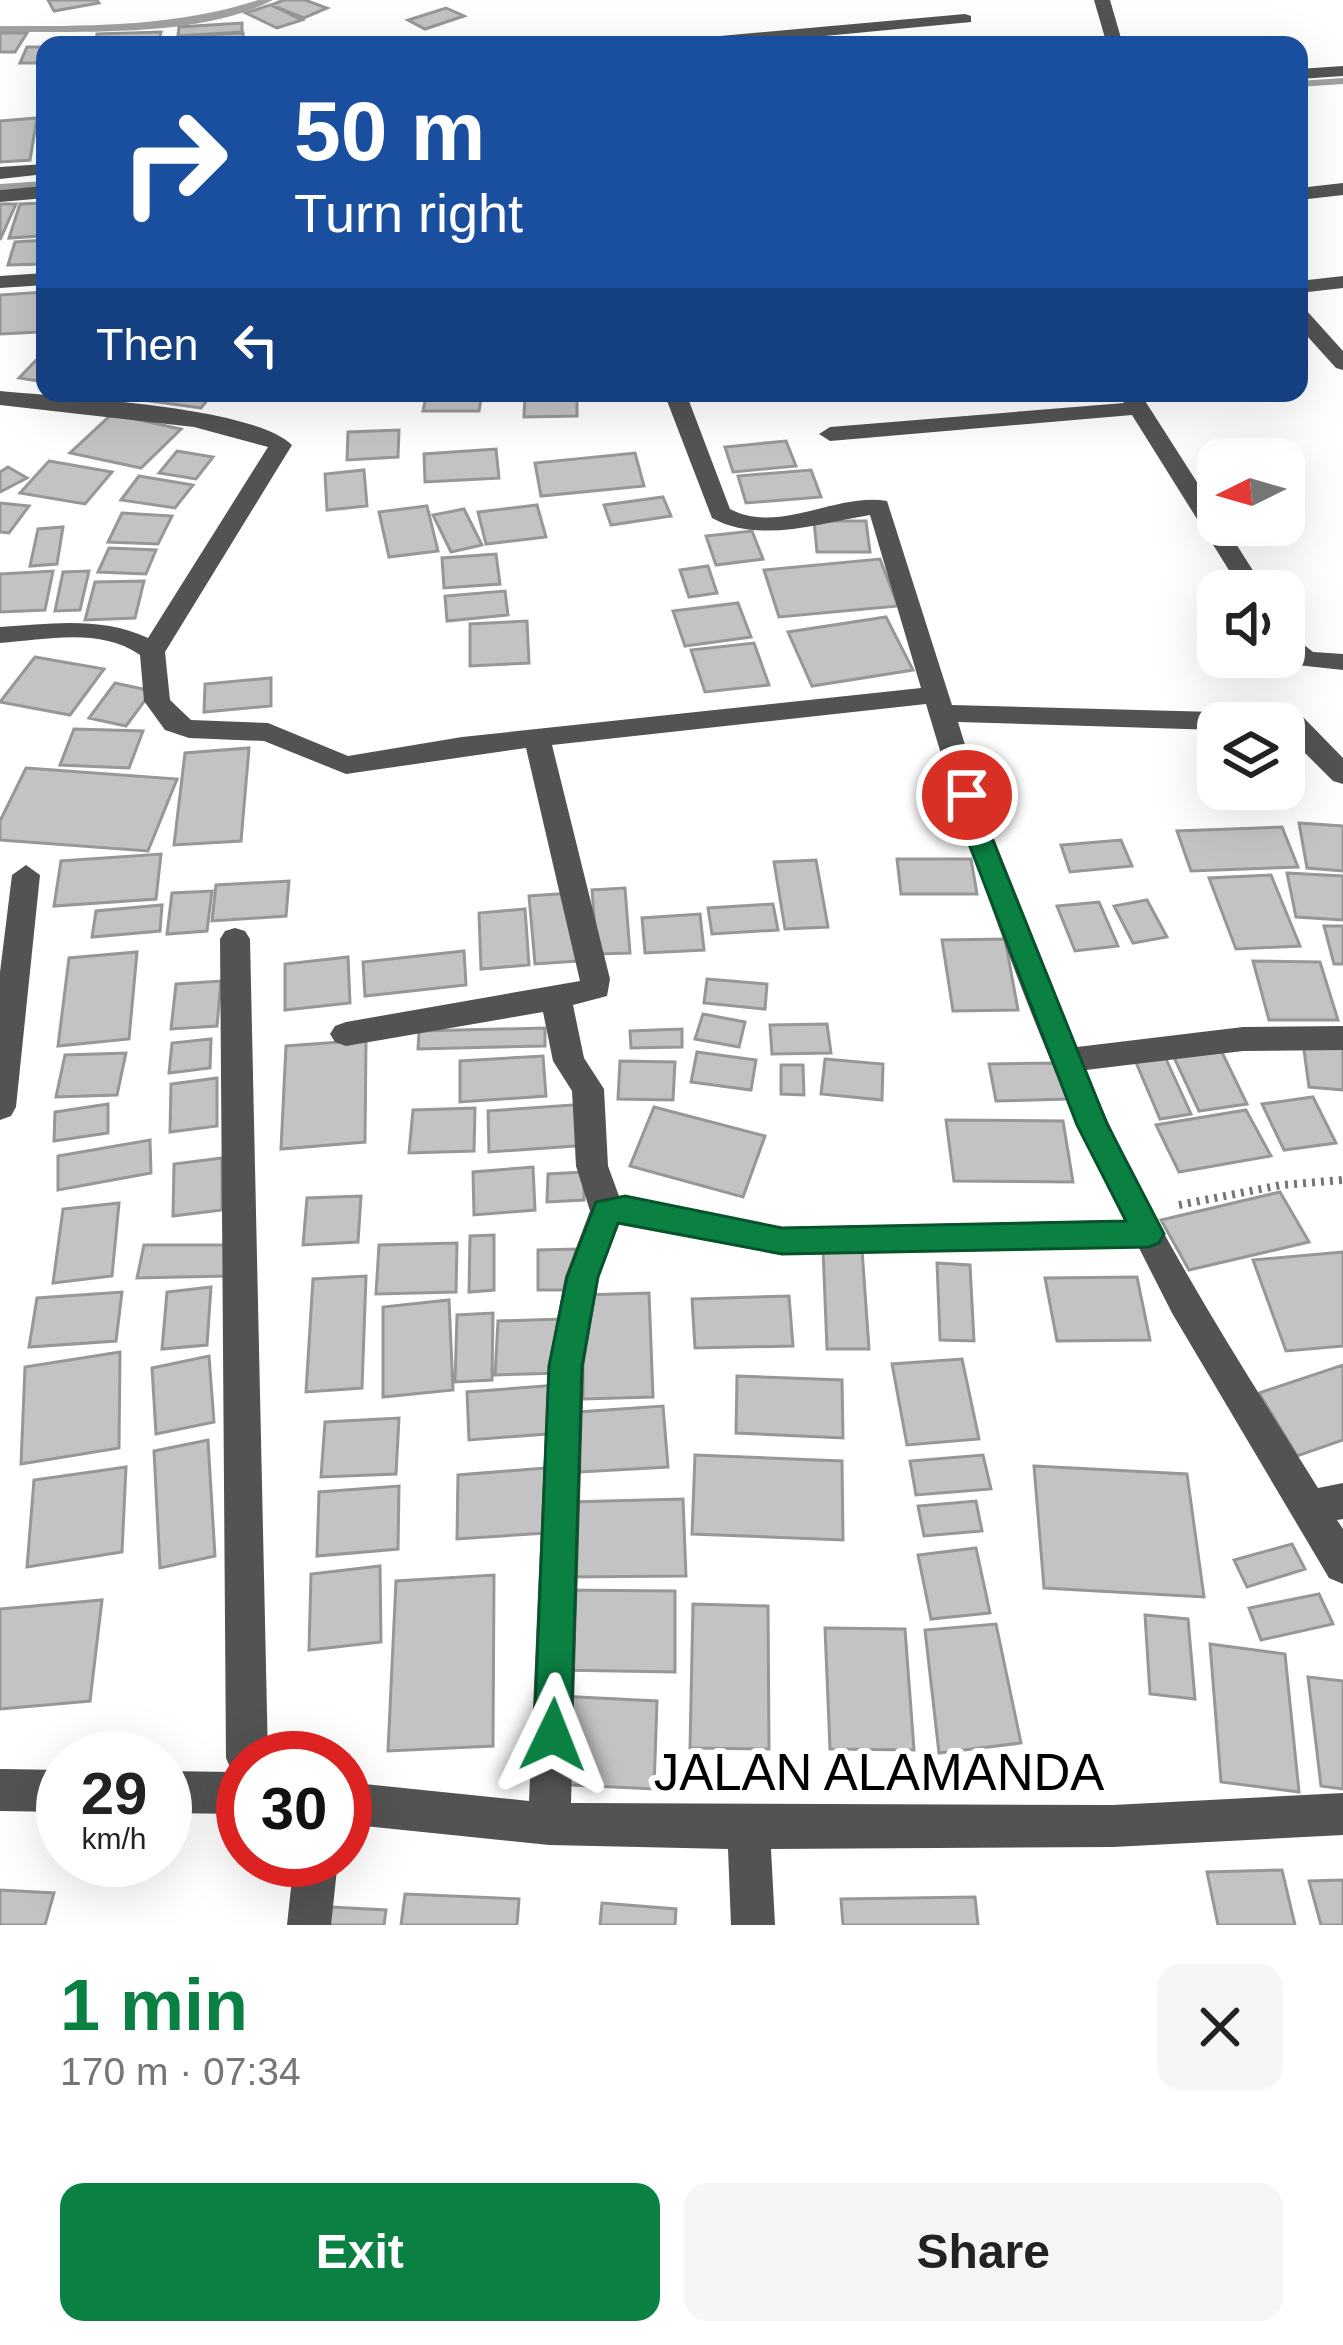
<!DOCTYPE html>
<html lang="en">
<head>
<meta charset="utf-8">
<style>
  :root { --surface:#fff; --page:#f6f6f6; --text:#222; --muted:#767676; --accent:#0b8043 }
  body { margin:0; font-family:Helvetica,sans-serif; background:var(--page); color:var(--text); height:100vh; display:flex; flex-direction:column; font-size:45px; white-space:nowrap }
  * { box-sizing:border-box; margin:0 }
  p { font-size:39px; color:var(--muted) }
  .icon { flex:none; width:66px; height:66px; fill:none; stroke:currentColor; stroke-width:2; stroke-linecap:round; stroke-linejoin:round }
  .map { position:relative; height:1925px; overflow:hidden }
  .details { display:flex; flex-direction:column; background:var(--surface); flex:1 }
  .details>* { flex:none }
  .guide { position:absolute; left:36px; top:36px; width:1272px; height:366px; border-radius:24px; box-shadow:0 12px 48px #0002; background:#1a4fa0; color:#fff; overflow:hidden }
  .needle { width:78px; rotate:265deg }
  .controls { position:absolute; left:1197px; top:438px; display:grid; gap:24px }
  .controls a { display:grid; place-items:center; width:108px; height:108px; border-radius:24px; background:var(--surface); box-shadow:0 12px 48px #0002; font-size:60px }
  .speed { position:absolute; left:36px; top:1731px; display:flex; gap:24px; font-size:60px; font-weight:700; text-align:center }
  .speed>* { display:grid; place-content:center; width:156px; height:156px; border-radius:50%; background:var(--surface); box-shadow:0 12px 48px #0002; line-height:1 }
  .speed small { font-size:30px; font-weight:400 }
  .speed .limit { border:18px solid #d22; background:#fff; color:#111 }
  .pin { position:absolute; display:grid; place-items:center; width:102px; height:102px; color:#fff; margin:-51px; border:6px solid #fff; border-radius:50%; box-shadow:0 3px 12px #0007 }
  .me { position:absolute; width:132px; margin:-66px; rotate:2deg; stroke-linejoin:round; filter:drop-shadow(0 0 9px #0008) }
  .turn { display:flex; align-items:center; gap:42px; height:252px; padding:0 60px; font-size:54px }
  .turn .icon { width:156px; height:156px; stroke-width:2.5 }
  .turn b { display:block; font-size:84px; line-height:102px }
  .then { display:flex; align-items:center; height:114px; padding:0 60px; background:#0003; gap:24px; font-size:45px }
  .round { display:grid; place-items:center; flex:none; width:126px; height:126px; border-radius:24px; background:var(--page) }
  .headline { display:flex; align-items:center; justify-content:space-between; height:204px; padding:0 60px }
  h1 { font-size:72px; font-weight:700; line-height:90px; color:var(--accent) }
  .button { display:flex; gap:24px; margin-top:auto; padding:24px 60px }
  .button a { flex:1; height:138px; border-radius:24px; background:var(--accent); color:#fff; font-size:48px; font-weight:700; line-height:138px; text-align:center }
  .button a+a { background:var(--page); color:var(--text) }
  .map>svg:first-child { display:block }
</style>
</head>
<body>
<div class="map">
<svg width="1343" height="1925" viewBox="0 0 1343 1925">
  <rect width="100%" height="100%" fill="#fff"/>
  <g fill="none" stroke-linecap="round" stroke-linejoin="round">
    <path fill="#a1a1a1" fill-rule="evenodd" d="M258 0H273C200 38 82 31 0 32V26C88 26 174 27 258 0Z
      M1343 78V84L1299 87V81Z
      M45 181V187L0 190V184Z"/>
  </g>
  <path fill="#c3c3c3" stroke="#979797" stroke-width="3" d="M48 0H97L99 3 54 11Z
    M284 0H305L327 8 304 18 271 5Z
    M270 5H271L302 20 277 28 246 13Z
    M446 8 464 16 425 29 408 20Z
    M242 23V32L178 36 179 27Z
    M161 32 158 45H95L97 34Z
    M0 33H27L15 52H0Z
    M243 33V45H207V35Z
    M27 47H45V63H20Z
    M37 118 30 160 0 162V121Z
    M45 203 40 236 9 238 20 204Z
    M0 204H16L0 240Z
    M45 240V264L8 265 15 242Z
    M45 292 39 332 0 334V295Z
    M45 351V382L19 378Z
    M132 393H213L201 408 128 398Z
    M427 393H482L479 411H423Z
    M525 393H577V416L524 417Z
    M112 414 181 429 141 468 70 453Z
    M399 430 398 457 347 460 348 432Z
    M786 441 796 466 733 472 725 447Z
    M496 449 499 478 425 482 424 454Z
    M177 451 213 457 196 479 159 473Z
    M635 453 644 486 541 496 535 463Z
    M49 461 112 472 85 504 20 493Z
    M8 467 27 478 0 492V472Z
    M364 470 367 506 327 510 325 474Z
    M811 470 821 497 746 503 738 476Z
    M139 476 193 485 175 508 121 500Z
    M663 497 671 516 611 525 604 505Z
    M0 503 29 506 9 533 0 532Z
    M537 505 546 537 486 544 478 512Z
    M427 506 438 551 389 557 379 512Z
    M464 509 482 545 451 552 433 515Z
    M122 513 172 516 158 544 108 542Z
    M814 521H866L870 552H817Z
    M63 527 57 564 30 566 38 529Z
    M752 531 763 559 716 565 706 536Z
    M109 548 156 550 146 574 98 572Z
    M496 554 500 584 444 588 442 558Z
    M880 559 898 606 779 617 764 570Z
    M708 566 717 593 689 597 680 570Z
    M53 571 45 610 0 612V574Z
    M89 571 80 610 55 611 63 572Z
    M144 581 135 618 85 620 95 582Z
    M505 591 508 615 447 621 445 596Z
    M738 603 751 637 685 646 673 611Z
    M886 617 913 670 812 686 788 632Z
    M527 621 529 663 470 666V624Z
    M754 643 769 685 705 692 691 650Z
    M35 657 104 669 70 715 0 702Z
    M271 678V706L204 712 205 684Z
    M115 683 152 691 126 726 89 718Z
    M74 729 143 731 129 768 60 765Z
    M249 748 241 841 174 845 185 753Z
    M26 768 177 779 148 851 0 840V821Z
    M1299 823 1343 826V871L1307 868Z
    M1282 827 1298 867 1191 871 1177 831Z
    M1121 840 1132 866 1070 872 1061 845Z
    M161 854 156 899 54 906 61 861Z
    M897 859H971L977 894H901Z
    M816 860 828 927 785 929 774 862Z
    M1287 873 1343 876V920L1296 917Z
    M1271 875 1300 946 1236 949 1209 878Z
    M289 881 286 916 212 921 216 885Z
    M625 888 630 953 597 954 592 890Z
    M212 891 207 931 167 934 172 893Z
    M571 893 578 961 535 964 529 896Z
    M1147 900 1167 937 1133 943 1114 906Z
    M1099 902 1118 946 1075 951 1057 906Z
    M773 904 778 930 712 934 708 908Z
    M162 905 160 931 92 937 96 911Z
    M525 909 529 965 481 969 479 913Z
    M700 914 704 950 645 953 642 918Z
    M1324 926H1343V964H1334Z
    M1005 939 1018 1010 953 1011 942 940Z
    M464 951 466 985 365 996 363 962Z
    M137 952 129 1039 58 1046 69 958Z
    M348 957 350 1003 285 1010V964Z
    M1253 961 1320 962 1338 1020H1269Z
    M707 979 767 984 765 1009 704 1003Z
    M221 981 217 1026 171 1029 176 984Z
    M703 1014 745 1022 739 1047 695 1039Z
    M827 1024 831 1053 772 1054 770 1025Z
    M545 1028V1046L418 1049 419 1031Z
    M682 1029V1047L631 1048 630 1031Z
    M211 1039 210 1068 169 1073 172 1043Z
    M366 1040 365 1142 281 1149 286 1046Z
    M1217 1042 1247 1104 1199 1111 1170 1049Z
    M1303 1043 1343 1046V1090L1309 1087Z
    M1161 1048 1191 1114 1160 1119 1132 1053Z
    M697 1052 756 1060 751 1090 691 1082Z
    M126 1053 117 1095 56 1097 65 1055Z
    M543 1056 546 1096 460 1102V1061Z
    M825 1059 883 1064 882 1100 821 1094Z
    M620 1061 675 1062 673 1100 618 1099Z
    M1060 1063 1068 1099 996 1101 989 1064Z
    M781 1065H803L804 1095 781 1094Z
    M217 1078V1126L170 1132 171 1084Z
    M1313 1097 1336 1143 1284 1150 1262 1104Z
    M108 1104V1133L54 1141 55 1112Z
    M586 1104 589 1145 489 1152 488 1111Z
    M654 1107 765 1136 743 1197 630 1166Z
    M475 1108 474 1151 409 1153 413 1110Z
    M1246 1110 1271 1156 1179 1172 1156 1125Z
    M946 1120 1063 1121 1073 1182 954 1181Z
    M150 1140 151 1173 58 1190V1156Z
    M222 1158V1210L173 1216 174 1164Z
    M533 1167 535 1210 474 1215 473 1172Z
    M584 1172V1200L547 1202 548 1174Z
    M1280 1192 1309 1242 1189 1270 1161 1220Z
    M361 1196 358 1242 303 1245 307 1198Z
    M119 1203 112 1276 53 1283 63 1209Z
    M494 1235V1290L469 1292 470 1236Z
    M457 1243 456 1292 376 1294 379 1245Z
    M144 1245H234L228 1276 137 1278Z
    M576 1249 569 1290H538V1250Z
    M823 1249H862L869 1349H827Z
    M1343 1252V1346L1286 1351 1253 1260Z
    M937 1263 970 1265 974 1341 940 1340Z
    M366 1276 362 1388 306 1392 313 1279Z
    M1137 1277 1150 1340 1057 1341 1045 1278Z
    M211 1287 207 1345 162 1349 167 1292Z
    M122 1292 116 1341 29 1347 37 1298Z
    M649 1293 653 1397 583 1399V1295Z
    M789 1296 793 1346 695 1348 692 1299Z
    M449 1300 453 1390 383 1397V1307Z
    M493 1313 492 1380 455 1382 457 1315Z
    M562 1319 561 1373 495 1375 498 1321Z
    M120 1352 119 1448 21 1464 25 1367Z
    M209 1356 214 1422 156 1434 152 1368Z
    M962 1359 979 1439 907 1445 892 1364Z
    M1343 1365V1440L1297 1456 1259 1393Z
    M737 1376 842 1380 843 1438 736 1433Z
    M557 1385 560 1433 469 1440 467 1392Z
    M663 1406 668 1467 580 1472 578 1412Z
    M399 1418 396 1474 321 1477 325 1422Z
    M208 1440 215 1556 160 1568 154 1451Z
    M695 1455 842 1461 843 1540 692 1534Z
    M983 1455 991 1489 916 1495 910 1461Z
    M1034 1466 1187 1474 1204 1597 1044 1588Z
    M126 1467 122 1552 27 1567 34 1480Z
    M557 1467 560 1532 457 1539 458 1475Z
    M399 1486 398 1549 317 1556 319 1492Z
    M683 1499 686 1576 566 1577 569 1502Z
    M976 1501 982 1531 924 1536 918 1506Z
    M1292 1544 1305 1569 1247 1587 1234 1560Z
    M976 1548 990 1613 931 1619 918 1555Z
    M380 1566 381 1642 309 1650 311 1574Z
    M494 1575 493 1746 388 1751 396 1581Z
    M560 1590 675 1591V1672L556 1670Z
    M1319 1594 1333 1624 1261 1640 1249 1608Z
    M102 1600 90 1701 0 1709V1609Z
    M693 1604 768 1606 769 1749 690 1748Z
    M1145 1615 1188 1619 1195 1699 1150 1694Z
    M996 1624 1021 1743 939 1753 925 1630Z
    M825 1628 905 1629 914 1750 830 1749Z
    M1210 1644 1285 1654 1299 1792 1221 1782Z
    M1308 1677 1343 1681V1789L1321 1786Z
    M558 1696 657 1701 654 1789 551 1784Z
    M1282 1870 1295 1925H1218L1207 1872Z
    M1343 1880V1925H1321L1309 1881Z
    M0 1890 54 1893 45 1925H0Z
    M405 1894 519 1899 517 1925H401Z
    M975 1897 978 1925H843L841 1899Z
    M602 1903 676 1909 675 1925H600Z
    M331 1907 386 1910 384 1925H329Z"/>
  <g fill="none" stroke-linecap="round" stroke-linejoin="round">
    <path stroke="#757575" stroke-width="8" stroke-dasharray="3 6" stroke-linecap="butt" d="M1179 1205 1281 1185 1343 1180"/>
    <path fill="#535353" fill-rule="evenodd" d="M1094 0H1110L1123 45H1107Z
      M965 14 971 16V22L731 45H668L676 40Z
      M1343 66V76L1299 79V69Z
      M45 164V174L0 179V167Z
      M1343 183V195L1299 200V188Z
      M45 186V198L0 202V190Z
      M45 273V285L0 288V276Z
      M1343 276V288L1299 293V281Z
      M1299 308 1306 310 1343 351V370L1336 368 1299 327Z
      M0 391C61 397 253 406 292 445L165 652 170 700 191 720 268 723 348 756 462 737 921 688 870 515C820 523 759 544 712 518L664 393H686L730 509C779 535 837 492 887 501L952 705 1294 714 1303 717 1343 758V784L1333 781 1284 732V723H1218V730L958 722 993 836 1077 1047 1243 1027 1343 1026V1050L1243 1051 1086 1070C1145 1218 1234 1353 1318 1488L1343 1483V1519L1337 1520 1343 1529V1584L1329 1578 1172 1313 1139 1248 782 1255 619 1224 599 1277 584 1366 571 1803 1113 1805 1343 1793V1835L1113 1847 771 1849 775 1925H731L728 1849 549 1845 345 1824V1782L529 1801 548 1366 565 1277 590 1211 576 1166 572 1091 553 1061 543 1012 346 1046 335 1042 330 1034 335 1026 346 1022 580 981 526 748 346 774 264 741 189 738 165 730 144 701 140 655C100 627 45 640 0 643V627C50 624 101 616 148 638L268 447 194 427 0 405ZM926 704C978 880 1041 1056 1124 1220L782 1227 619 1196 608 1166 604 1089 584 1058 573 1005 607 996 610 979 552 745Z
      M1118 393H1140L1218 515V525H1224L1266 591H1242L1132 415 830 441 819 434 830 427 1124 403Z
      M1284 629 1313 652 1343 654V670L1297 665 1284 652Z
      M26 865 40 875 16 1107 11 1116 0 1120V972L12 875Z
      M235 928 245 931 250 939 268 1758H243V1814L165 1813V1771L232 1772 226 1758 220 939 225 931Z
      M0 1769 63 1770V1812L0 1811Z
      M294 1860H338L331 1925H287Z"/>
  </g>
  <path fill="#0b8043" stroke="#07532c" stroke-width="3" d="M967 786 980 795 991 836 1107 1124 1164 1234 1159 1243 1148 1247 782 1254 618 1223 598 1277 582 1366 571 1735 566 1748 553 1753 539 1748 534 1735 549 1366 567 1277 596 1202 625 1196 782 1228 1126 1221 1077 1125 966 836 955 795Z"/>
  <g text-anchor="middle" dominant-baseline="central" stroke-width="12" stroke-linejoin="round" paint-order="stroke">
    <g font-size="51" fill="#000" stroke="#fff">
      <text x="879" y="1772">JALAN ALAMANDA</text>
    </g>
  </g>
</svg>
<div class="controls">
<a><svg class="needle" viewBox="-14 -14 28 28"><path d="M0-13l5 13h-10z" fill="#e53935"/><path d="M0 13l5-13h-10z" fill="#767676"/></svg></a>
<a><svg class="icon" aria-label="sound" viewBox="0 0 24 24"><path d="M4 9h4l5-4v14l-5-4H4zM17 9q2 3 0 6"/></svg></a>
<a><svg class="icon" aria-label="layers" viewBox="0 0 24 24"><path d="M12 4l9 5-9 5-9-5zM3 14l9 5 9-5"/></svg></a>
</div>
<div class="speed"><div>29<small>km/h</small></div><div class="limit">30</div></div>
<div class="pin" style="left:967px;top:795px;background:#d93025"><svg class="icon" aria-label="arrive" viewBox="0 0 24 24"><path d="M6 21V4h12l-3 4 3 4H6"/></svg></div>
<svg class="me" style="left:553px;top:1735px" viewBox="-20 -20 40 40"><path d="M0-17L14 15 0 8-14 15z" fill="#0b8043" stroke="#fff" stroke-width="4"/></svg>
<div class="guide">
<div class="turn"><svg class="icon" aria-label="right" viewBox="0 0 24 24"><path d="M7 20v-9h11M14 6l5 5-5 5"/></svg><div><b>50 m</b>Turn right</div></div>
<div class="then">Then<svg class="icon" aria-label="left" viewBox="0 0 24 24"><path d="M17 20v-9H6M10 6l-5 5 5 5"/></svg></div>
</div>
</div>
<section class="details">
<div class="headline"><div><h1>1 min</h1><p>170 m · 07:34</p></div><a class="round"><svg class="icon" aria-label="close" viewBox="0 0 24 24"><path d="M6 6l12 12M18 6L6 18"/></svg></a></div>
<div class="button"><a>Exit</a><a>Share</a></div>
</section>
</body>
</html>
